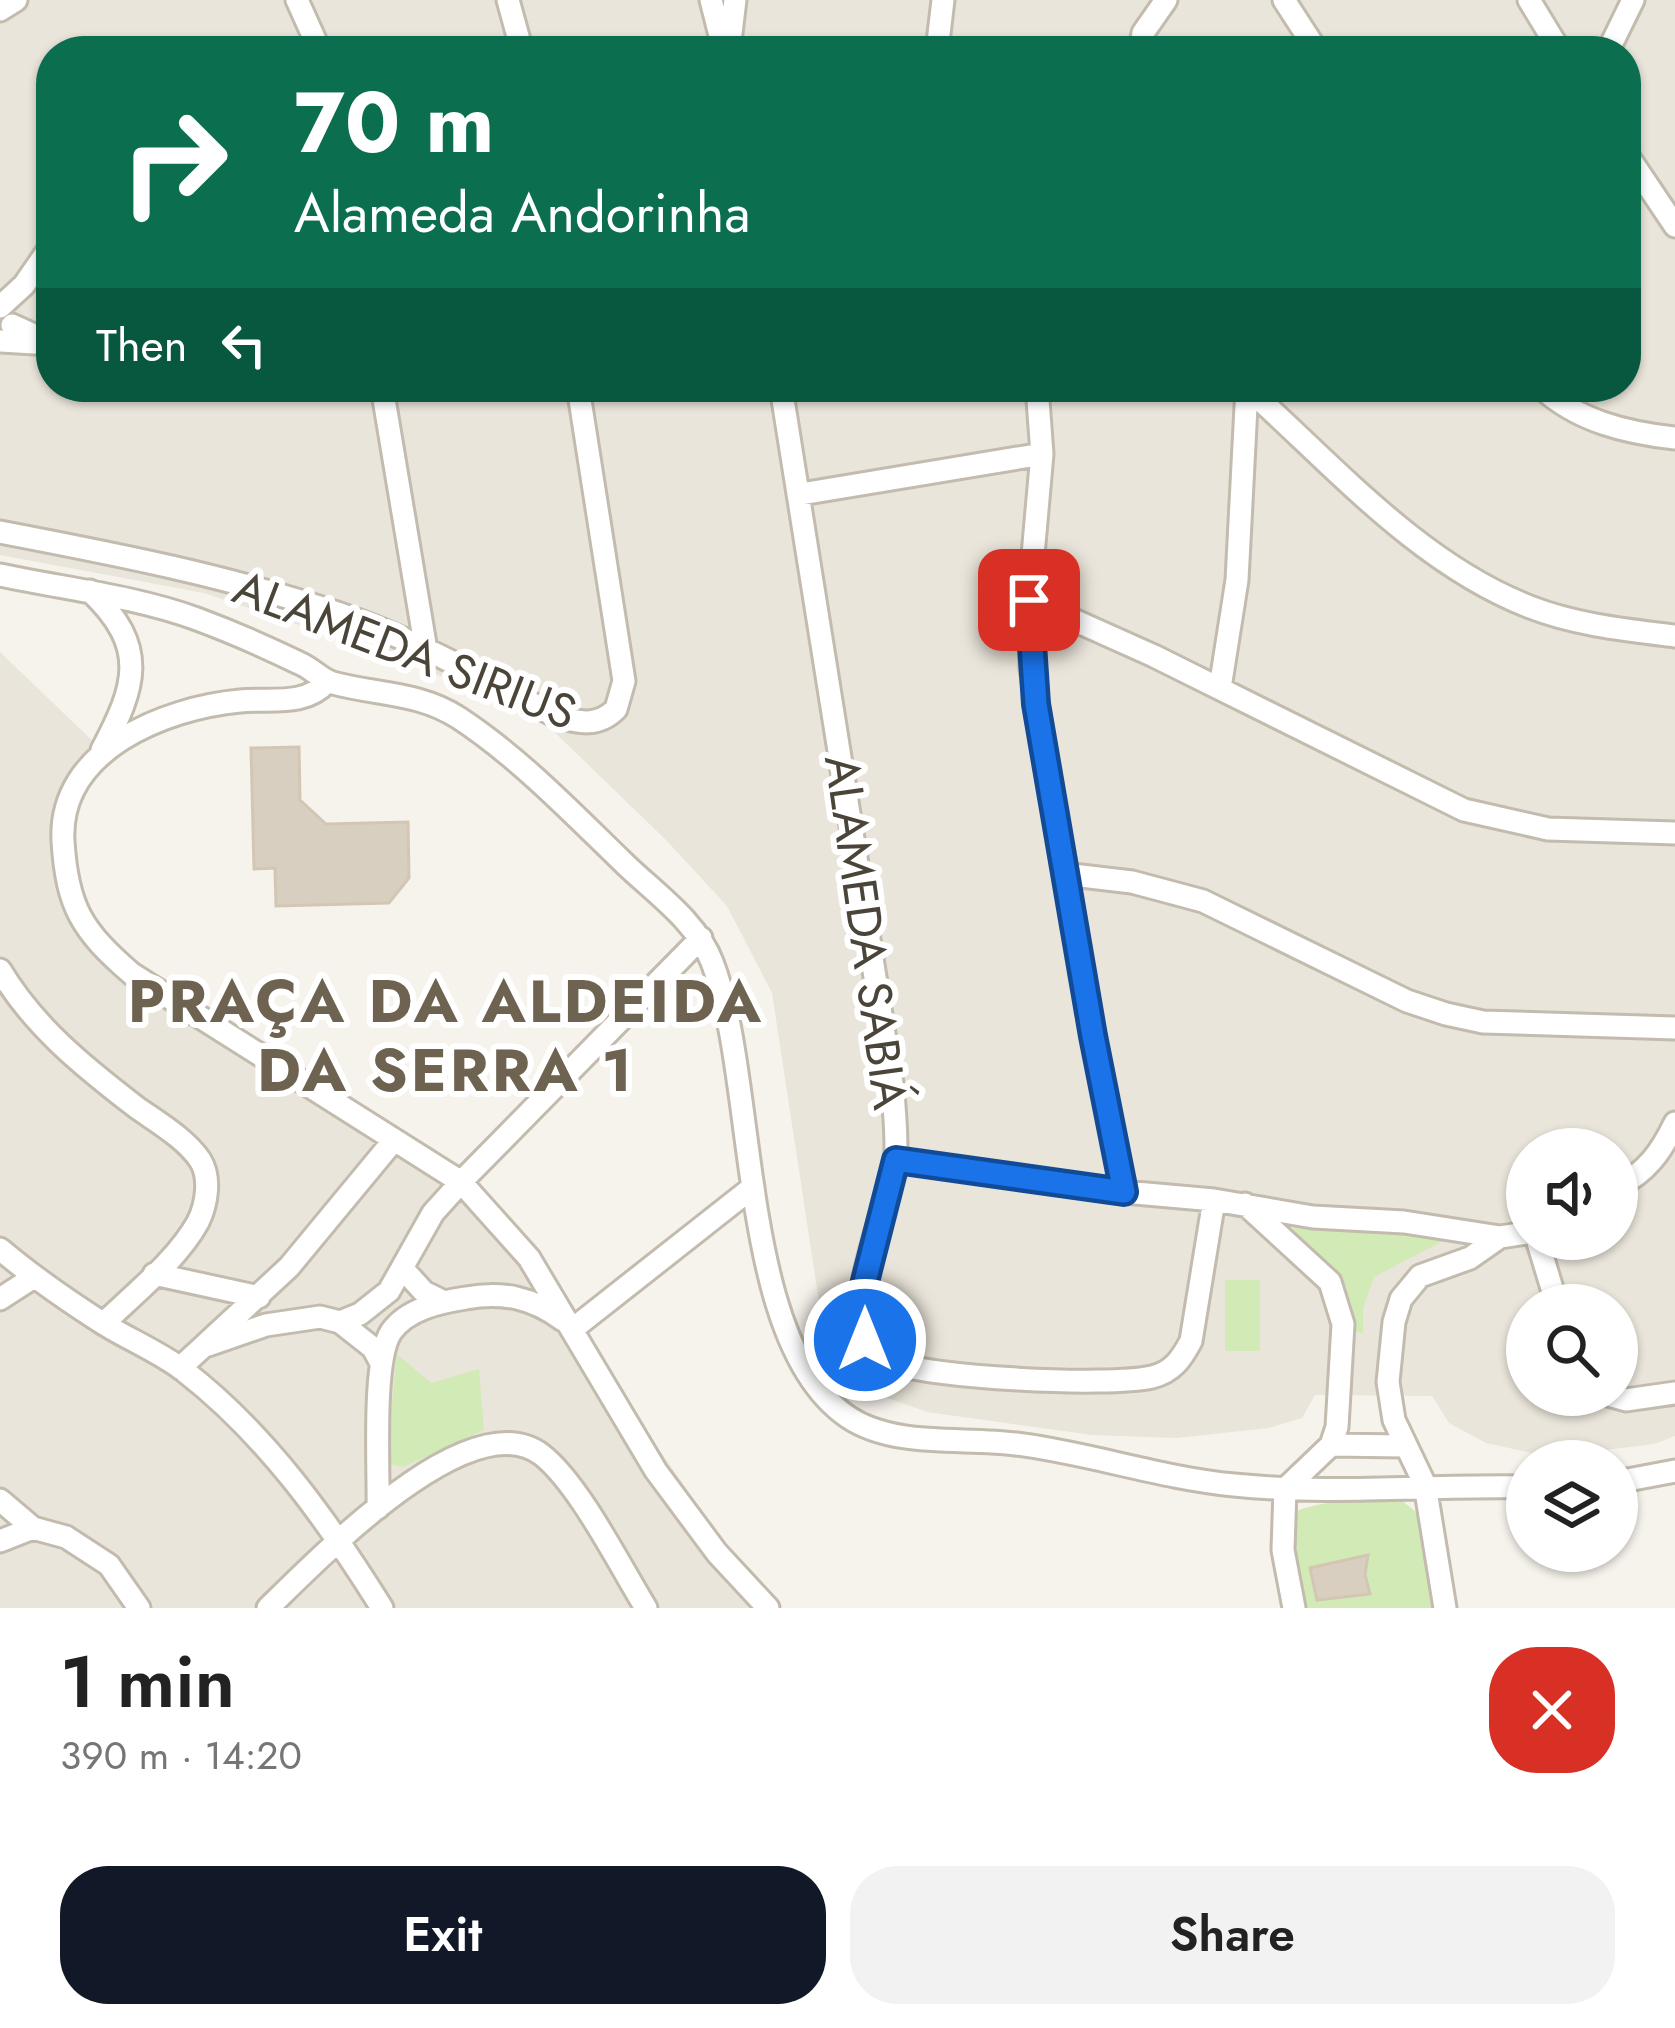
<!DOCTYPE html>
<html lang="en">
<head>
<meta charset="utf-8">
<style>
  :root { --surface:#fff; --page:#f2f2f2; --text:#222; --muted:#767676; --accent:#111827 }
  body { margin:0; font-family:Jost,sans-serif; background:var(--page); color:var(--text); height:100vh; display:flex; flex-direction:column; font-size:45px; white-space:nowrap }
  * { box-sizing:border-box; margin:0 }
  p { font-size:39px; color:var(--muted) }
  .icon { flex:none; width:66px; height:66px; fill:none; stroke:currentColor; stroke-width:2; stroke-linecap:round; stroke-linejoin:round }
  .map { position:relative; height:1608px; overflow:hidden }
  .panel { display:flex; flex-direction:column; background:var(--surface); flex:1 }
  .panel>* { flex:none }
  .top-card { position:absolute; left:36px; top:36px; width:1605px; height:366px; border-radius:48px; box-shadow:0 3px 9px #0004; background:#0b6e4f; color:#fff; overflow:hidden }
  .tools { position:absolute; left:1506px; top:1128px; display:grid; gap:24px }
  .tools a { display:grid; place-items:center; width:132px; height:132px; border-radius:50%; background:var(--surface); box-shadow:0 3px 9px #0004; font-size:60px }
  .pin { position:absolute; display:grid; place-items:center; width:102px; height:102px; color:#fff; margin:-51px; border-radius:24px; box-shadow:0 6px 18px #0006 }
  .me { position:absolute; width:132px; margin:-66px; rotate:0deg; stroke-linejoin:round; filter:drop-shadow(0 0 9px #0008) }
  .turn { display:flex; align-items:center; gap:42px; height:252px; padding:0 60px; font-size:54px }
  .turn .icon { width:156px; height:156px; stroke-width:2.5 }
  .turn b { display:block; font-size:84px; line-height:102px }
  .then { display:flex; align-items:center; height:114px; padding:0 60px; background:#0003; gap:24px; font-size:45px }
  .round { display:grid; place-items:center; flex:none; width:126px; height:126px; border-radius:48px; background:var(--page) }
  .overview { display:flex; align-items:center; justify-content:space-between; height:204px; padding:0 60px }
  h1 { font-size:72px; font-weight:600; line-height:90px }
  .primary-button { display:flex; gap:24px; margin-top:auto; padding:24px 60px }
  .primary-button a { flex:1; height:138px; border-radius:48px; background:var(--accent); color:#fff; font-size:48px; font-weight:600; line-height:138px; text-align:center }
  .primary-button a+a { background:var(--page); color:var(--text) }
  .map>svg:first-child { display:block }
</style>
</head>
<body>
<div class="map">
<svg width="1675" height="1608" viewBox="0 0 1675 1608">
  <rect width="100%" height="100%" fill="#f6f3ec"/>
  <path fill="#eae5da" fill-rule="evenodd" d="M0 0H1675V1436L1654 1444 1550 1457 1486 1443 1449 1423 1432 1396 1315 1395 1302 1418 1268 1428 1177 1438 1092 1435 927 1412 887 1398 852 1377 823 1328 772 993 727 906 666 840 545 723 486 694 383 653 204 593 0 555ZM51 51H1626V387H51ZM1527 1149H1617V1239H1527ZM1527 1305H1617V1395H1527Z
    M0 652 102 750 76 785 65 871 132 973 461 1182 574 1328 770 1608H0Z"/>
  <path fill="#d2eab5" d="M1296 1222 1366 1233H1436L1441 1242 1374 1277 1363 1308V1333L1353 1332C1347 1262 1341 1277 1292 1234Z
    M1225 1280H1260V1351H1225Z
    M397 1354 431 1383 479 1369 484 1430 403 1467 386 1463Z
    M1402 1501 1419 1514 1437 1608H1301L1287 1516C1319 1497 1367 1502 1402 1501Z"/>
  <path fill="#d8cfc1" stroke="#d3c7b4" stroke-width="3" d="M299 747 300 800 326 824 408 822 409 878 389 903 276 906 275 868 254 869 251 748Z
    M1368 1555 1365 1575 1370 1594 1317 1600 1310 1568Z"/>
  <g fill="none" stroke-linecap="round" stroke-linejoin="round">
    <g stroke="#c2bbae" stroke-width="27">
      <path id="minor" d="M297 0 320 51
        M508 0 522 51
        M711 0 724 51
        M1284 0 1317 51
        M1529 0 1560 51
        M0 10 16 0
        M729 50 735 0
        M937 51 943 0
        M1140 51 1143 33 1166 0
        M1608 51 1633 0
        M1626 153 1675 226
        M0 307 24 285 51 246
        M12 325 45 340
        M1 341 51 344
        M382 387 426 650
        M781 387 893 1090C894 1113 898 1140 895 1163 887 1208 849 1293 863 1334 867 1345 875 1356 887 1361 928 1378 1107 1387 1152 1377 1173 1372 1182 1358 1191 1341L1214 1200
        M1037 387 1042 454 1029 600 1031 669 1093 1036 1124 1192
        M1541 387C1577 421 1627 433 1675 438
        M1247 388C1334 466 1419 564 1530 607 1576 625 1626 630 1675 636
        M801 494 1042 454
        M0 532C115 554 229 576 340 614 415 639 485 680 556 716 579 723 598 727 616 709L624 681 578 387
        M0 575C66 589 134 596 197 619 232 632 266 647 299 663 312 668 321 680 333 683 377 695 419 692 459 718 521 759 572 813 626 865 655 893 697 922 712 962 758 1080 737 1342 848 1417 894 1448 963 1437 1016 1444 1089 1453 1160 1478 1234 1485 1332 1495 1429 1485 1527 1487
        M90 591C149 647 136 686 102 750
        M1029 600 1154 656 1464 810 1548 829 1675 833
        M327 682C304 707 271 698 240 701 165 708 58 750 63 841 67 907 82 931 132 974L461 1182 529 1258 656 1471 717 1553 768 1608
        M1220 688 1237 580 1247 387
        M1064 874 1132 882 1203 901 1407 1001 1446 1014 1483 1022 1675 1028
        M0 970C34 1027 84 1067 136 1107 157 1122 185 1138 200 1160 211 1177 207 1204 198 1222 177 1260 135 1293 104 1323
        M895 1160 1124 1192 1214 1200 1313 1217 1404 1222 1500 1237 1527 1233
        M1617 1187C1647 1172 1661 1152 1675 1123
        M1245 1204 1330 1282 1343 1324 1337 1427 1331 1445 1285 1489 1283 1550 1294 1608
        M1537 1239 1557 1305
        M0 1249C33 1277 68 1301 104 1324 130 1340 159 1352 183 1370 266 1434 327 1520 382 1608
        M402 1268 424 1292 444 1302
        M154 1274 259 1297
        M0 1299 34 1277
        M340 1322 373 1348 381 1363
        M574 1328 753 1187
        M208 1345 266 1325 320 1317 340 1322 360 1314 389 1291 433 1213 461 1182 701 938
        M180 1368 289 1267 394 1140
        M1608 1395 1626 1400 1675 1393
        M1331 1445 1404 1446
        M1617 1482 1675 1471
        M0 1500 33 1528 66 1537 109 1565 139 1608
        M378 1508C379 1470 372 1361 391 1332 407 1309 440 1302 466 1298 503 1291 533 1298 563 1320
        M0 1541 33 1528
        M268 1608C318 1560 470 1400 542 1455 579 1484 620 1566 646 1608
        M1445 1608 1425 1485 1394 1420 1388 1382 1394 1322 1401 1299 1420 1276 1470 1258 1500 1237"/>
    </g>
    <use href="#minor" stroke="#fff" stroke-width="21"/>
  </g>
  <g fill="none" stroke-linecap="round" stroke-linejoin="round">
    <g stroke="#114b97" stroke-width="30">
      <path id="route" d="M865 1340 859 1305 896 1160 1124 1192 1093 1036 1036 704 1029 600"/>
    </g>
    <use href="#route" stroke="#1a73e8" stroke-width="21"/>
  </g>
  <g text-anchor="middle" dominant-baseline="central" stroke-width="12" stroke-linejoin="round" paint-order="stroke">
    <g font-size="48" fill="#4b4439" stroke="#fff">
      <text transform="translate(405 650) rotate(21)">ALAMEDA SIRIUS</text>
      <text transform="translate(866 932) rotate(82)">ALAMEDA SABIÁ</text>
    </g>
    <g font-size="60" font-weight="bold" letter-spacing="3" fill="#6e6250" stroke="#fff">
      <text x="446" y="1001">PRAÇA DA ALDEIDA<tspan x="446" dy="69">DA SERRA 1</tspan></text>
    </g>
  </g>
</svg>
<div class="tools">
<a><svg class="icon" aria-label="sound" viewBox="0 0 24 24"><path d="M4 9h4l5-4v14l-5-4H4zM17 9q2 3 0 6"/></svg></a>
<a><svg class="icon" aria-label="search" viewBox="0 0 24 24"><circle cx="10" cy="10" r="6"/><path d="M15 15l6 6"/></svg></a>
<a><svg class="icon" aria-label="layers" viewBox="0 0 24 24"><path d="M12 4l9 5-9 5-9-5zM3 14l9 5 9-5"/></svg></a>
</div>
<div class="pin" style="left:1029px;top:600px;background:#d93025"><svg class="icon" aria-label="arrive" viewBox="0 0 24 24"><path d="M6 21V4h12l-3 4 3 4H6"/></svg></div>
<svg class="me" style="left:865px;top:1340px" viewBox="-20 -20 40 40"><circle r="17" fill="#1a73e8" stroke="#fff" stroke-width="3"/><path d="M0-11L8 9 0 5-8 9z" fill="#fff"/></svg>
<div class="top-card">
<div class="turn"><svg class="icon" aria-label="right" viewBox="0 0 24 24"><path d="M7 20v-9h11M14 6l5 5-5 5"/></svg><div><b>70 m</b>Alameda Andorinha</div></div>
<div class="then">Then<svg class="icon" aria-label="left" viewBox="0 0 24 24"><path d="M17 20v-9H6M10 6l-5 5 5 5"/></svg></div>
</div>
</div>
<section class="panel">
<div class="overview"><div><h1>1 min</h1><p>390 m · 14:20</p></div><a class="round" style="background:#d93025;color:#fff"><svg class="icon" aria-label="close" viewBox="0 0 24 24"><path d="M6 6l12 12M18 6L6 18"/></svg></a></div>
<div class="primary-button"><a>Exit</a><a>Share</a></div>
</section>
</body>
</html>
